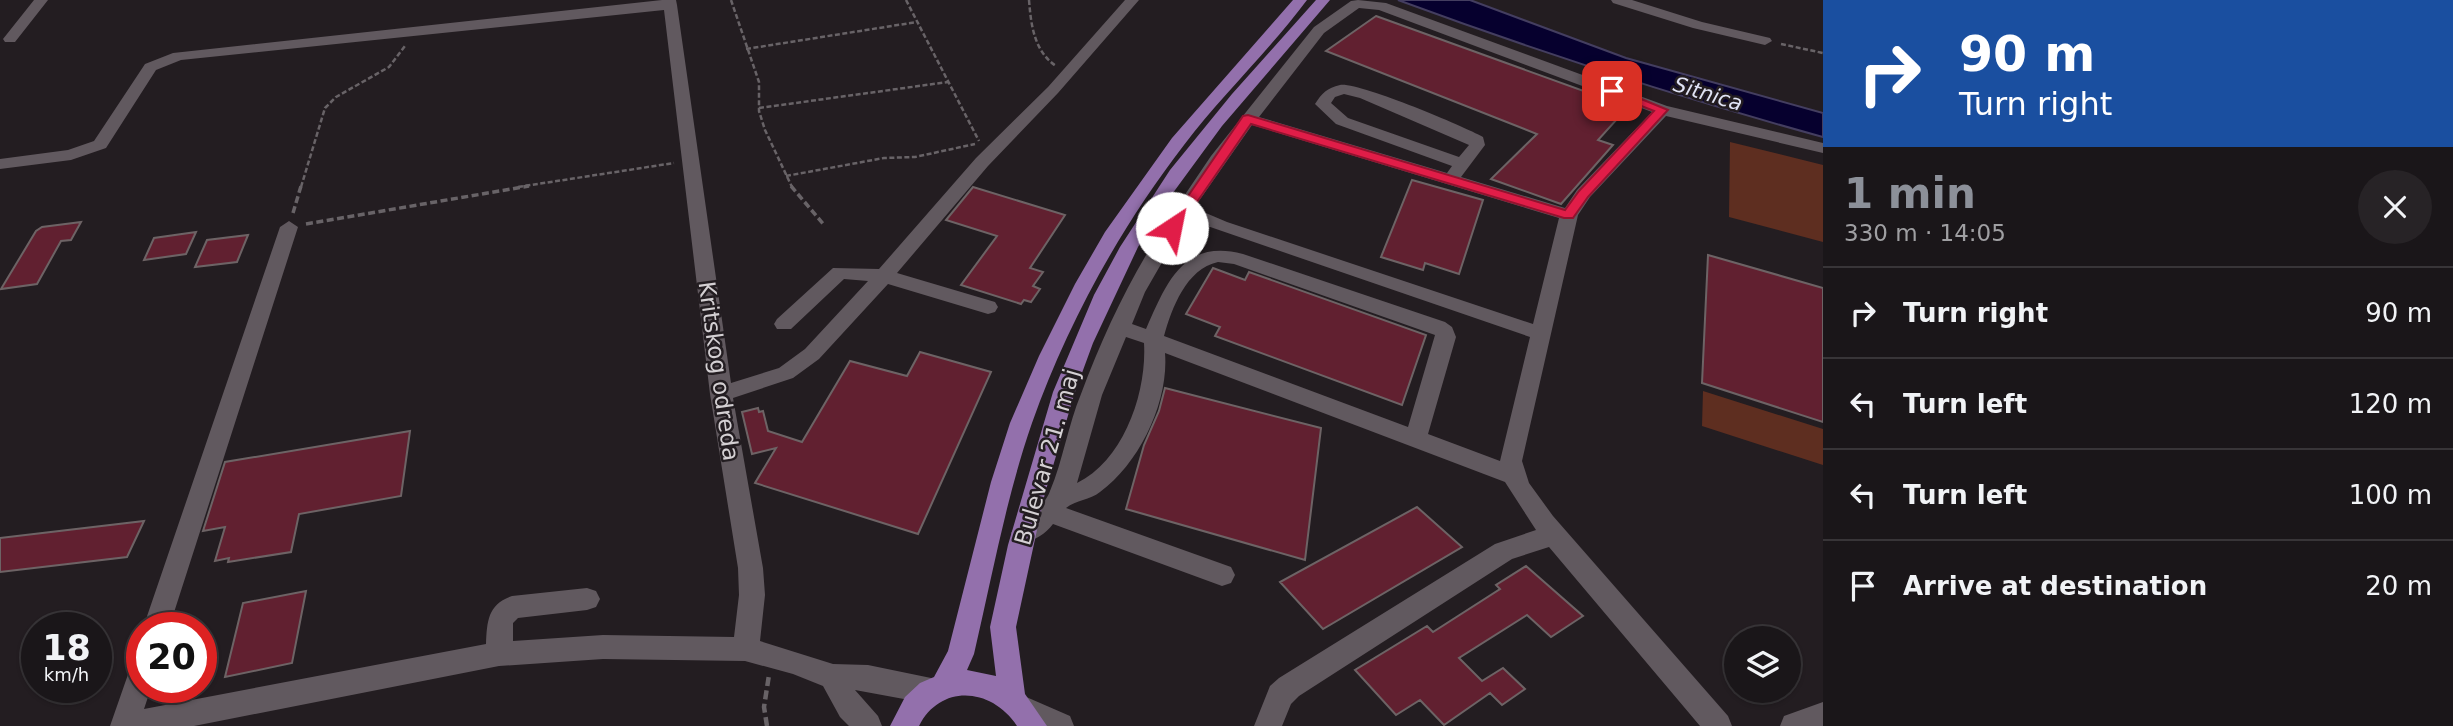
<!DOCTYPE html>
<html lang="en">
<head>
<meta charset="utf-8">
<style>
  :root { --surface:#1a1619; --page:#272326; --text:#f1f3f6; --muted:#9f9fa2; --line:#383538; --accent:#8c9099 }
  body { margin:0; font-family:"DejaVu Sans",sans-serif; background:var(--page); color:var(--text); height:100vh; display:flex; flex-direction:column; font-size:26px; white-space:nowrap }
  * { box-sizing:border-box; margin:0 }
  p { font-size:23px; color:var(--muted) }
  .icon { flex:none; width:38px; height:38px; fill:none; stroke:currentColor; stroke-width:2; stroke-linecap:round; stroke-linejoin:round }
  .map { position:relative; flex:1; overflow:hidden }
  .drawer { display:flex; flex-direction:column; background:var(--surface); width:630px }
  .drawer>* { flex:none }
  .guide { background:#1a4fa0; color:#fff; overflow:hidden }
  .buttons { position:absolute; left:1724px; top:626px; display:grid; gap:14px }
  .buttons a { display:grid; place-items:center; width:77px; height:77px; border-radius:50%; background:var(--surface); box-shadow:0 2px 5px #0004,0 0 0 2px var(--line); font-size:35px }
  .speed { position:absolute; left:21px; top:612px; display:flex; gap:14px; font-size:35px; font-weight:700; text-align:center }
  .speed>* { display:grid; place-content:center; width:91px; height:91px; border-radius:50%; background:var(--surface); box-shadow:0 2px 5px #0004,0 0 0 2px var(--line); line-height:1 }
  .speed small { font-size:18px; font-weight:400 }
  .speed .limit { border:10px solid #d22; background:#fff; color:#111 }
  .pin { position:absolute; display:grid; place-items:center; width:60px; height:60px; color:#fff; margin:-30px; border-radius:14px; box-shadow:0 4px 10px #0006 }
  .me { position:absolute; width:77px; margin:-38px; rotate:34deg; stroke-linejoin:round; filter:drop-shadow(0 0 5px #0008) }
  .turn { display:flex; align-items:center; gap:24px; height:147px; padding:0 21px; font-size:32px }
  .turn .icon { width:91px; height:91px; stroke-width:2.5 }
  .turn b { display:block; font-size:49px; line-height:60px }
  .round { display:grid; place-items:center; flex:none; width:74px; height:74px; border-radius:37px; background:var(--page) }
  .summary { display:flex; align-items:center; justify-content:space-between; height:119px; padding:0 21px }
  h1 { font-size:42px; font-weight:700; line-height:52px; color:var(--accent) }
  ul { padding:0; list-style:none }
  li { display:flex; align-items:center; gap:21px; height:91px; padding:0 21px; border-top:2px solid var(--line) }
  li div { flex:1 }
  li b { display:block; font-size:26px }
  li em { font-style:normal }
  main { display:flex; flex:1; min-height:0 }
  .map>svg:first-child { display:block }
</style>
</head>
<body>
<main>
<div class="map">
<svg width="1823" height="726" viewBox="0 0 1823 726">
  <rect width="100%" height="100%" fill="#231d21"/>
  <path fill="#5e2e20" d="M1730 142 1823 165V242L1729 217Z
    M1703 391 1823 429V465L1702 426Z"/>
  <path fill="#06002e" stroke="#443e60" stroke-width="2" d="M1398 0H1470L1626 58 1823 113V137C1678 97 1539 52 1398 0Z"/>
  <path fill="#612030" stroke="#6d6365" stroke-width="2" d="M1376 16 1628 107 1598 140 1613 145 1561 204 1491 179 1537 134 1326 51Z
    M1412 180 1483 200 1459 274 1425 263 1423 270 1381 257Z
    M973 187 1065 215 1030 268 1043 272 1033 286 1040 289 1031 302 1024 300 1021 304 961 285 997 236 946 220Z
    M81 222 71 240 61 241 37 284 1 289 36 231 42 227Z
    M196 232 186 254 144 260 154 238Z
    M248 235 237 262 195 267 207 240Z
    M1708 255 1823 288V422L1702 383Z
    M1213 268 1245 280 1249 272 1426 335 1402 405 1215 336 1220 327 1186 314Z
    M920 352 991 372 918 534 755 483 776 448 752 454 742 412 758 408 759 412 763 411 768 431 802 442 850 361 907 376Z
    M1165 388 1321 428 1305 560 1126 509 1144 445 1159 411Z
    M410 431 401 496 299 514 291 552 228 562 229 558 215 561 225 527 203 531 225 462Z
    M1417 507 1462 547 1323 629 1280 582Z
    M144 521 127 557 0 572V538Z
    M1526 566 1583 616 1551 637 1527 615 1459 658 1482 681 1503 668 1525 689 1502 705 1490 693 1444 725 1420 700 1396 715 1355 670 1427 626 1433 632 1500 589 1496 585Z
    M306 591 292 663 225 677 243 603Z"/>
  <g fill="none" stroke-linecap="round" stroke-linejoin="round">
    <path stroke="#686367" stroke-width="2.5" stroke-dasharray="5 2.5" stroke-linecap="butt" d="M731 0 759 82V111L765 130 792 187
      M906 0 979 141
      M1029 0C1031 25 1034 51 1056 66
      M1781 44 1823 53
      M746 49 917 22
      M759 108 948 82
      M786 176 884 158 915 157 975 144
      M301 187 325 108 336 97 389 67 405 46
      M518 187 674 163"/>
    <path stroke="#686367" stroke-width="3.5" stroke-dasharray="7 3.5" stroke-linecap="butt" d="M791 186 825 226
      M293 213 301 186
      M306 224 529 186"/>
    <path stroke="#686367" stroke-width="4.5" stroke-dasharray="9 4.5" stroke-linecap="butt" d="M767 726 764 707 769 675"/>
    <path fill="#61595f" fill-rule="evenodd" d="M34 0H48L15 42H5L3 39Z
      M662 0H676L677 5 731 383 779 368 805 349 868 281 844 279 791 329H777L774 324 777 319 833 268 879 269 976 158 1048 87 1125 0H1139L1058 93 988 166 897 273 995 302 998 307 995 312 988 314 888 284 819 359 793 378 733 398 763 568 765 595 760 641 833 664 868 665 931 678 941 682 945 691 941 700 931 704 855 690 878 716 882 726H849L840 717 823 686 793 674 745 661 603 659 499 666 194 726H110L132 663 142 659V688H151L144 709 486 644C487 621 488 604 512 596L587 588 596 591 600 599 596 607 587 610 518 618 513 623V641L603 635 734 637 739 595 738 568 710 394 664 10 181 60 156 70 106 148 71 160 0 169V159L68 150 94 141 145 64 173 53Z
      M1358 0 1386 3 1667 106 1823 143V153L1666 116 1590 197 1578 215 1522 461 1529 483 1553 516 1728 716 1732 726H1700L1549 547 1512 559 1299 696 1291 704 1282 726H1254L1270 686 1279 678 1495 544 1536 530 1505 482 1165 353C1169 401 1140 463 1100 492 1090 500 1076 500 1066 508L1231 567 1235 575 1231 583 1222 586 1053 524C1044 536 1029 545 1014 540L1011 533C1018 518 1043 511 1050 491 1063 460 1068 425 1081 394 1105 330 1134 269 1173 213L1152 204 1149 200 1158 195 1180 202 1211 156 1314 27 1351 1ZM1359 8 1379 10 1652 112 1577 190 1565 208 1461 177 1485 145 1483 137C1463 126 1359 82 1340 85 1327 88 1322 93 1315 104L1336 124 1452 166 1447 173 1259 117 1324 33ZM1344 94 1360 98 1469 145 1459 157 1348 118 1331 103 1335 97ZM1252 125 1559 218 1533 324 1227 222 1194 208ZM1187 219 1530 337 1500 461 1428 434 1456 337 1452 327 1445 322 1243 254C1183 238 1166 284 1146 329L1132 324 1145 292ZM1218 262 1234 264 1435 335 1408 427 1164 336C1172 308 1186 269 1218 262ZM1126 337 1144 343C1147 392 1124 460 1077 483L1102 395Z
      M1611 0H1632L1702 22 1770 38 1772 41 1765 45 1693 28 1613 3Z
      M289 221 298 227 169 628H143L280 227Z
      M1024 696 1070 716 1074 726H1030L1014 718 1010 709 1014 700Z
      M1823 702V726H1780L1784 716Z"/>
    <path fill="#9370ac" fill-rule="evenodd" d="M1293 0H1307C1269 51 1222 95 1184 145 1120 228 1067 324 1032 423 1006 498 992 577 974 654L967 670 996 676 990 627 1008 545 1053 392 1094 295 1120 247 1170 170 1232 94 1316 0H1330L1222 126 1167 201 1138 247 1093 343 1075 392 1045 493 1016 627 1025 694 1047 726H1017C992 688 941 683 919 726H890L905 697 920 683 934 677 948 651 991 482 1010 423 1039 356 1075 284 1105 232 1172 138Z"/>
  </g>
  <path fill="#e11d48" stroke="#92132f" stroke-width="2" d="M1612 87 1668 110 1588 197 1573 218H1564L1251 124 1177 231H1168L1166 228 1243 116 1248 115 1565 210 1579 191 1654 111 1608 93 1606 91Z"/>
  <g text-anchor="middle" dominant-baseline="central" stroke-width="5" stroke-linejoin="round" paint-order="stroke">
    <g font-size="21" font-style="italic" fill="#e0e3f5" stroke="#231d21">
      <text transform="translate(1708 94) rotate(17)">Sitnica</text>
    </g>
    <g font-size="23" fill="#d4d0d3" stroke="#231d21">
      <text transform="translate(719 371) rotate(82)">Kritskog odreda</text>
      <text transform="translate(1047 457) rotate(-74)">Bulevar 21. maj</text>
    </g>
  </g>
</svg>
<div class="buttons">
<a><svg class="icon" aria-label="layers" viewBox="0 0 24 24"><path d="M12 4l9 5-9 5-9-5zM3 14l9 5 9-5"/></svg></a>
</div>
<div class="speed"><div>18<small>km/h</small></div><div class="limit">20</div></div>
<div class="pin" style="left:1612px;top:91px;background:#d93025"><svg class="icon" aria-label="arrive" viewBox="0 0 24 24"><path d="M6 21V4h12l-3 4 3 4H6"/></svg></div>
<svg class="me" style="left:1172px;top:228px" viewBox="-20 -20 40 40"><circle r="19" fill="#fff"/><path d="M0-13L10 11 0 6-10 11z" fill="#e11d48"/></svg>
</div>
<section class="drawer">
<div class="guide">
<div class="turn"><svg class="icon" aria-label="right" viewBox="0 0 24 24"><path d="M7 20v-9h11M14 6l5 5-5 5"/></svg><div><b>90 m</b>Turn right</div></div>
</div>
<div class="summary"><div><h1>1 min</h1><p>330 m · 14:05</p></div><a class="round"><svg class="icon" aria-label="close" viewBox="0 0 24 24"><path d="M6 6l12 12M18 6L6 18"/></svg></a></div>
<ul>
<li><svg class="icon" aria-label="right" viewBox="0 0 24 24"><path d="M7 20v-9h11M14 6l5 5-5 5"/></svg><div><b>Turn right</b></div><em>90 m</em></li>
<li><svg class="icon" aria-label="left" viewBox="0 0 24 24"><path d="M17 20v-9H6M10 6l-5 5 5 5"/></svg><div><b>Turn left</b></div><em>120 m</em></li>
<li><svg class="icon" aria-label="left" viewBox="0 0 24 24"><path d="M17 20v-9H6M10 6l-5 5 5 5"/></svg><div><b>Turn left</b></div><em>100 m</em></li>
<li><svg class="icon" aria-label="arrive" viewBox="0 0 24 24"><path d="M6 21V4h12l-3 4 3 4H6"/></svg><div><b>Arrive at destination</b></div><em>20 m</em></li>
</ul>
</section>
</main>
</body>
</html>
